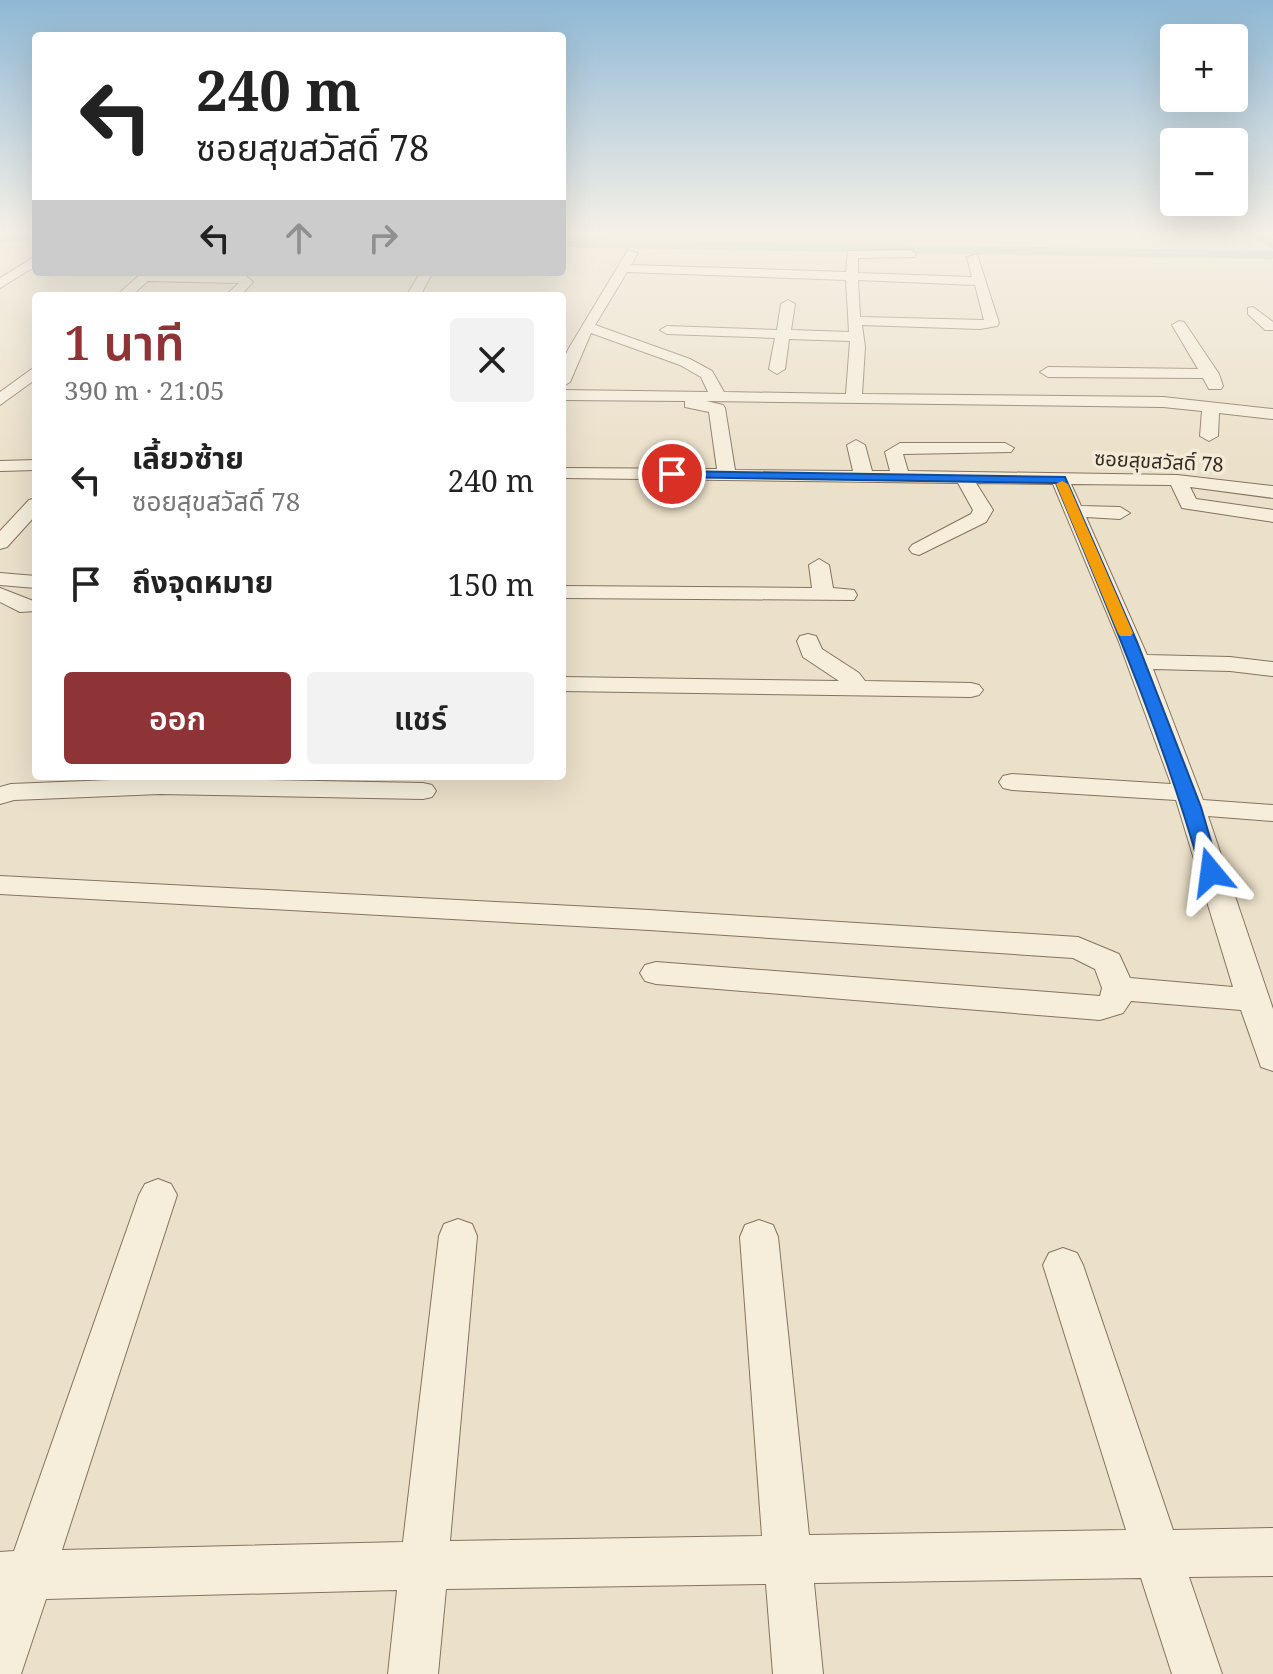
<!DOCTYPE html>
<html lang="th">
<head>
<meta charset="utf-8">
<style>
  :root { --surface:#fff; --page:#f2f2f2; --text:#222; --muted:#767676; --accent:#8f3436 }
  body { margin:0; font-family:"Noto Serif","Noto Sans Thai",serif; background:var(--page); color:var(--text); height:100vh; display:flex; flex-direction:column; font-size:30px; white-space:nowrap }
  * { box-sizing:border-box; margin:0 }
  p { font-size:26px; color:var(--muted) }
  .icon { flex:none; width:44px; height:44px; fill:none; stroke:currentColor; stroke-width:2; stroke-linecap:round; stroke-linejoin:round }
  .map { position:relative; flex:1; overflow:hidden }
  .side { position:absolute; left:32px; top:292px; width:534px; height:488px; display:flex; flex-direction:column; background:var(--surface); border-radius:8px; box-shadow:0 8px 32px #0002 }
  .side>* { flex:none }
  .guide { position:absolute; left:32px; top:32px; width:534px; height:244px; border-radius:8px; box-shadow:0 8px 32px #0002; background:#fff; color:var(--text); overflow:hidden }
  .fabs { position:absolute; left:1160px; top:24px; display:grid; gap:16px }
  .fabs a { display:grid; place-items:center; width:88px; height:88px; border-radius:8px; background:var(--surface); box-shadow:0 8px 32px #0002; font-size:40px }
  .pin { position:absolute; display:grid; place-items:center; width:68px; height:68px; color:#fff; margin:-34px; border:4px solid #fff; border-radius:50%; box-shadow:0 2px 8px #0007 }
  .me { position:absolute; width:88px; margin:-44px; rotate:344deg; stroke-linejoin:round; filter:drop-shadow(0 0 6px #0008) }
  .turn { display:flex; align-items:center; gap:28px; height:168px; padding:0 32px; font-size:36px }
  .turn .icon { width:104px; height:104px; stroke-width:2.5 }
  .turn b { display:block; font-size:56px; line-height:68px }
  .lanes { display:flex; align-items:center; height:76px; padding:0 32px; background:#0003; justify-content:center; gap:40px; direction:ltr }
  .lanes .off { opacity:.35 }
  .round { display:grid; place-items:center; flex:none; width:84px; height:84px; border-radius:8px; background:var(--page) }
  .overview { display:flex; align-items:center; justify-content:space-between; height:136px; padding:0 32px }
  h1 { font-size:48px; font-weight:600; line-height:60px; color:var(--accent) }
  .action { display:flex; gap:16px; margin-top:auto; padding:16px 32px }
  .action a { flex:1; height:92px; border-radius:8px; background:var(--accent); color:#fff; font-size:32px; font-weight:600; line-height:92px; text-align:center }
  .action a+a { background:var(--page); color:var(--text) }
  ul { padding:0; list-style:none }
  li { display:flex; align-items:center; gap:24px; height:104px; padding:0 32px }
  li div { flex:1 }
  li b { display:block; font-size:30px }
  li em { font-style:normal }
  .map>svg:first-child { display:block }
</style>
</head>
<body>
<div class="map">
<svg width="1273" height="1674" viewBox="0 0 1273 1674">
  <rect width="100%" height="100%" fill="#ebe0c9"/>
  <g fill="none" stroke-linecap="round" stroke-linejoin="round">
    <path fill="#a9bfb8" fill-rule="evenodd" d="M1239 231H1254L1273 240V249Z
      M36 235V241L0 242V236Z
      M562 239 1273 251V259L562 247Z"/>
    <g stroke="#85735f" stroke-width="2">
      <path id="minor" d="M628 250 638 253 631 265 846 272 848 251 910 250 916 254 914 257 858 258V273L972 277 967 257 977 254 999 323 997 326 980 329 862 325 865 347 862 394 1163 397 1273 409V419L1219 413 1218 436 1209 441 1200 436 1202 411 1163 407 706 401 723 405 725 408 735 470 853 471 847 445 856 440 865 445 872 471H890L885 452 900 443H1005L1014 448 1011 452 903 454 908 471 1177 475 1273 486V498L1190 487 1196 499 1273 510V522L1182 508 1171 485 1071 484 1081 506 1120 507 1130 513 1120 519 1086 517 1147 655 1230 657 1273 662V676L1230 671 1153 669 1203 800 1273 805V821L1208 816 1273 1009V1071L1261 1067 1241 1010 1131 1001 1123 1013 1100 1020 656 984 645 981 640 973 645 965 656 962 1100 996 1102 988 1095 969 1073 958 649 930 0 894V876L649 910 1078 937 1119 954 1130 978 1233 987 1176 800 1012 790 1003 788 999 782 1003 776 1012 774 1171 784 1119 642 1053 484 976 483 993 510 986 522 919 555 912 553 909 549 912 545 971 514 973 510 958 483 562 478V468L717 469 709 412 685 407V401L562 400V390L708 392 701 377 680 365 591 333 570 382 562 387V362L569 348ZM627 272 846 280 849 332 791 330 795 304 788 300 781 304 777 330 667 326 660 330 667 334 775 338 769 369 777 374 785 369 789 339 850 341 846 394 724 392 712 371 690 359 595 325ZM858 280 975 285 984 320 860 317Z
        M36 256V266L0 288V278Z
        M143 272 245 275 253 282 240 296H225L239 283 148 281 131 296H116Z
        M421 272H433L420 296H406Z
        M1253 307 1273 322V330H1265L1248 314V308Z
        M1179 321 1184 322 1219 374 1223 386 1221 389H1209L1203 378 1048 377 1040 372 1048 367 1198 369 1172 325Z
        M36 366V379L0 405V392Z
        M36 460V470L0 471V461Z
        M36 498V515L7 547 0 549V531L29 500Z
        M819 559 829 565 833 588 854 590 857 595 854 600 562 598V586L812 588 809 565Z
        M0 573 36 576V588L0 585Z
        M0 588 36 602V611L20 612 0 602Z
        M808 634 816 636 822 649 859 673 865 681 971 683 979 685 983 690 979 695 971 697 562 691V677L839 681 803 657 797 641 800 636Z
        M160 778 423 783 432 785 436 791 432 797 423 799 160 794 14 800 0 804V787L11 784Z
        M158 1179 171 1184 177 1195 62 1550 403 1542 439 1236 444 1224 458 1219 472 1224 477 1236 450 1541 762 1536 740 1237 745 1225 759 1220 773 1225 778 1237 809 1535 1126 1530 1043 1265 1049 1253 1063 1248 1077 1253 1083 1265 1173 1530 1273 1528V1576L1189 1577 1222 1674H1172L1141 1578 814 1583 823 1674H773L766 1584 446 1589 438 1674H388L397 1590 46 1599 21 1674H0V1552L14 1551 139 1195 145 1184Z"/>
    </g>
    <use href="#minor" fill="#f6eedb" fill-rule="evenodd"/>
  </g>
  <linearGradient id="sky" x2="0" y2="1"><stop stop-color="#8fb8d5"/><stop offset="0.5" stop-color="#f6f1e7"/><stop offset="1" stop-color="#f6f1e7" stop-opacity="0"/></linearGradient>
  <rect width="1273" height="465" fill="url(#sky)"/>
  <path fill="#1a73e8" stroke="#114b97" stroke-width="2" d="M672 471 1065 477 1137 642 1201 807 1220 872 1217 876 1211 878 1201 872C1164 739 1109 611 1056 483L668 477V472Z"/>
  <path fill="#f59e0b" d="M1062 481 1068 484 1133 633 1131 636H1120L1118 633 1056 484Z"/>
  <g text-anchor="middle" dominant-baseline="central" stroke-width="7" stroke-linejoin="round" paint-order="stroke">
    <g font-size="20" fill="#372b21" stroke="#f3ebd8">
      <text transform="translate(1159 461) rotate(3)">ซอยสุขสวัสดิ์ 78</text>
    </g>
  </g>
</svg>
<div class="fabs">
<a>+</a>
<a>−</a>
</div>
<div class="pin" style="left:672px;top:474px;background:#d93025"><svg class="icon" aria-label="arrive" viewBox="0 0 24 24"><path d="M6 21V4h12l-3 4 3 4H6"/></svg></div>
<svg class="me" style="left:1211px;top:872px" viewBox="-20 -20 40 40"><path d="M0-17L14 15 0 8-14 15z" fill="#1a73e8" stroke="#fff" stroke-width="4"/></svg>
<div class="guide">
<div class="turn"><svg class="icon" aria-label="left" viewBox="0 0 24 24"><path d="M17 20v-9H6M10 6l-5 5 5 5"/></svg><div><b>240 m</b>ซอยสุขสวัสดิ์ 78</div></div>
<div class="lanes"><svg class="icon" aria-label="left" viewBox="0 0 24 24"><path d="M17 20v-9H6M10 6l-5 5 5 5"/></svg><svg class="icon off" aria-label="ahead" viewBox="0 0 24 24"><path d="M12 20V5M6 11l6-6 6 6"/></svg><svg class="icon off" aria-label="right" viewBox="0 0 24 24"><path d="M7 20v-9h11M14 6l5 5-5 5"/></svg></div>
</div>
<section class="side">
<div class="overview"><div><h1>1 นาที</h1><p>390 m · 21:05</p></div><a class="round"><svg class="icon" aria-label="close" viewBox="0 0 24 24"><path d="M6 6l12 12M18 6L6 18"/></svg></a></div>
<ul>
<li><svg class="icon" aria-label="left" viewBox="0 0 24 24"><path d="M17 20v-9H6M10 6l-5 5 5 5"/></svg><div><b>เลี้ยวซ้าย</b><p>ซอยสุขสวัสดิ์ 78</p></div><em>240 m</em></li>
<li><svg class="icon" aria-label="arrive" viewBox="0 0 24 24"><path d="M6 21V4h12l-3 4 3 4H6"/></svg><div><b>ถึงจุดหมาย</b></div><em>150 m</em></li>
</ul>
<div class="action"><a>ออก</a><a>แชร์</a></div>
</section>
</div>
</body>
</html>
